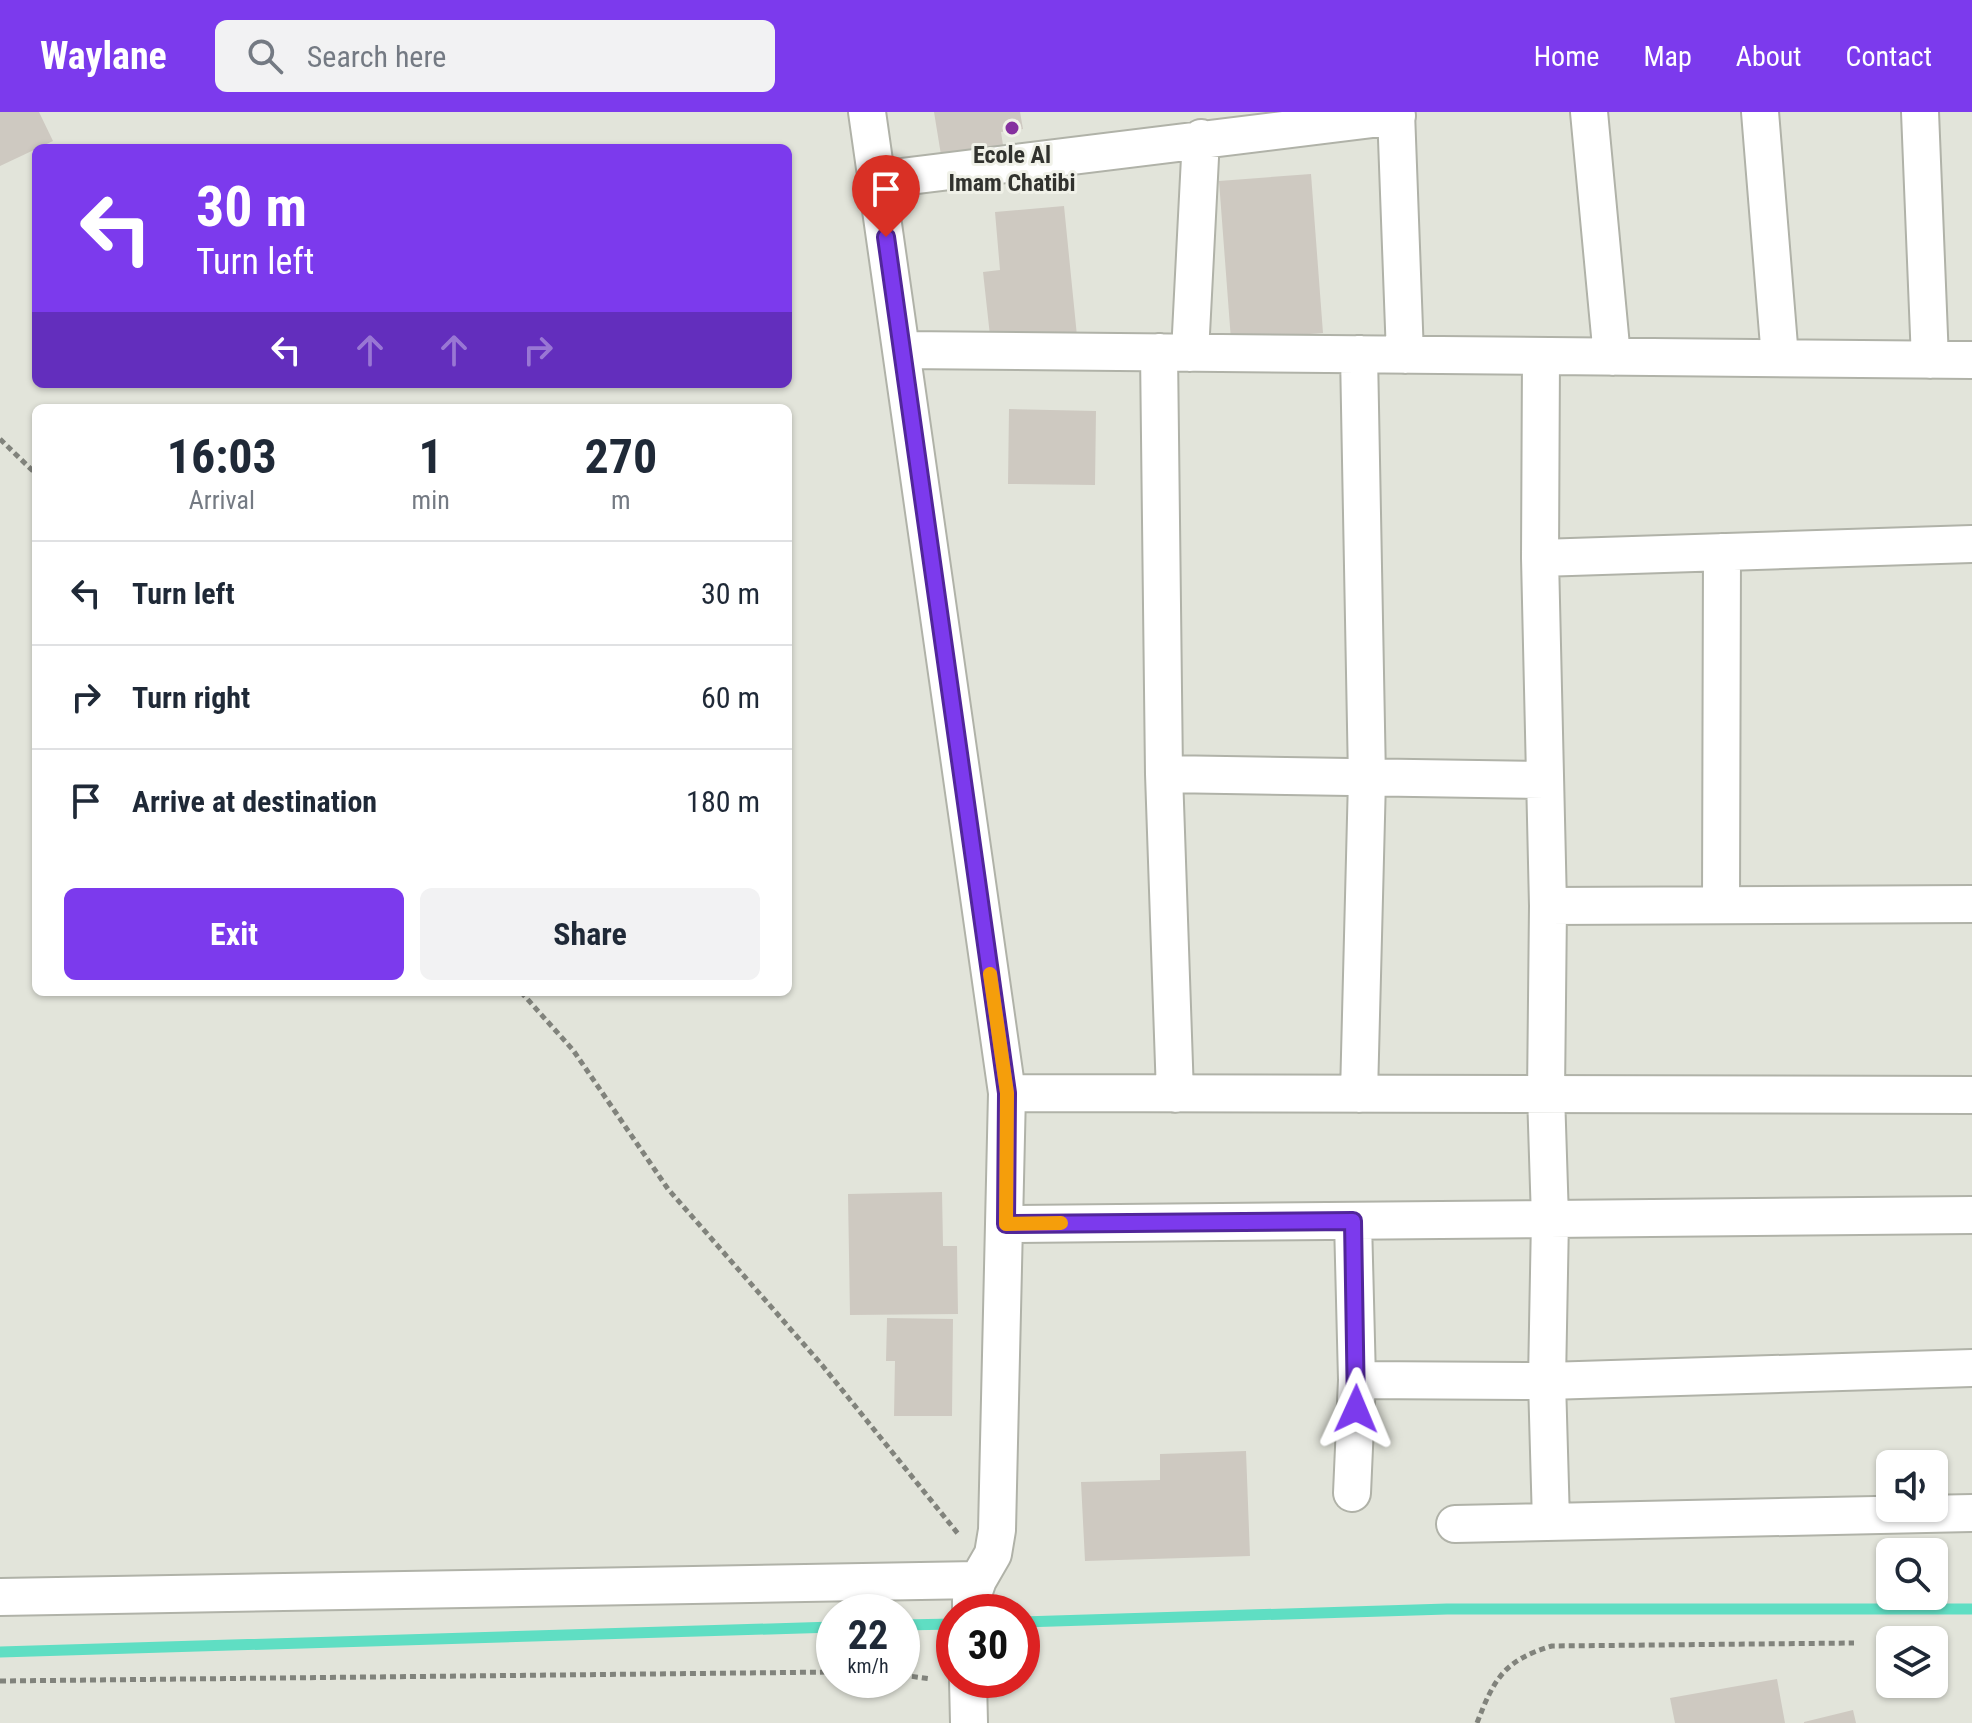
<!DOCTYPE html>
<html lang="en">
<head>
<meta charset="utf-8">
<style>
  :root { --surface:#fff; --page:#f2f2f3; --text:#1f2937; --muted:#747a83; --line:#e0e1e3; --accent:#7c3aed }
  body { margin:0; font-family:"Roboto Condensed",sans-serif; background:var(--page); color:var(--text); height:100vh; display:flex; flex-direction:column; font-size:30px; white-space:nowrap }
  * { box-sizing:border-box; margin:0 }
  p { font-size:26px; color:var(--muted) }
  .icon { flex:none; width:44px; height:44px; fill:none; stroke:currentColor; stroke-width:2; stroke-linecap:round; stroke-linejoin:round }
  .map { position:relative; flex:1; overflow:hidden }
  .panel { position:absolute; left:32px; top:292px; width:760px; height:592px; display:flex; flex-direction:column; background:var(--surface); border-radius:12px; box-shadow:0 2px 6px #0004 }
  .panel>* { flex:none }
  .guide { position:absolute; left:32px; top:32px; width:760px; height:244px; border-radius:12px; box-shadow:0 2px 6px #0004; background:#7c3aed; color:#fff; overflow:hidden }
  .tools { position:absolute; left:1876px; top:1338px; display:grid; gap:16px }
  .tools a { display:grid; place-items:center; width:72px; height:72px; border-radius:12px; background:var(--surface); box-shadow:0 2px 6px #0004; font-size:40px }
  .speed { position:absolute; left:816px; top:1482px; display:flex; gap:16px; font-size:40px; font-weight:700; text-align:center }
  .speed>* { display:grid; place-content:center; width:104px; height:104px; border-radius:50%; background:var(--surface); box-shadow:0 2px 6px #0004; line-height:1 }
  .speed small { font-size:20px; font-weight:400 }
  .speed .limit { border:12px solid #d22; background:#fff; color:#111 }
  .pin { position:absolute; display:grid; place-items:center; width:68px; height:68px; color:#fff; margin:-82px -34px; border-radius:50% 50% 50% 0; rotate:-45deg; box-shadow:0 0 8px #0007 }
  .pin .icon { rotate:45deg }
  .me { position:absolute; width:88px; margin:-44px; rotate:1deg; stroke-linejoin:round; filter:drop-shadow(0 0 6px #0008) }
  .turn { display:flex; align-items:center; gap:28px; height:168px; padding:0 32px; font-size:36px }
  .turn .icon { width:104px; height:104px; stroke-width:2.5 }
  .turn b { display:block; font-size:56px; line-height:68px }
  .lanes { display:flex; align-items:center; height:76px; padding:0 32px; background:#0003; justify-content:center; gap:40px; direction:ltr }
  .lanes .off { opacity:.35 }
  .eta { display:flex; justify-content:space-evenly; align-items:center; height:136px; text-align:center }
  .eta b { font-size:48px; font-weight:700; line-height:56px }
  .cta { display:flex; gap:16px; margin-top:auto; padding:16px 32px }
  .cta a { flex:1; height:92px; border-radius:12px; background:var(--accent); color:#fff; font-size:32px; font-weight:700; line-height:92px; text-align:center }
  .cta a+a { background:var(--page); color:var(--text) }
  ul { padding:0; list-style:none }
  li { display:flex; align-items:center; gap:24px; height:104px; padding:0 32px; border-top:2px solid var(--line) }
  li div { flex:1 }
  li b { display:block; font-size:30px }
  li em { font-style:normal }
  header { display:flex; align-items:center; gap:48px; box-sizing:border-box; height:112px; padding:0 40px; background:var(--accent); color:#fff }
  header strong { font-size:38px }
  nav { display:flex; gap:44px; margin-inline-start:auto; font-size:28px }
  .search { width:560px; height:72px; background:var(--page); display:flex; align-items:center; gap:20px; box-sizing:border-box; padding:0 28px; border-radius:12px; color:var(--muted); font-size:30px }
  .map>svg:first-child { display:block }
</style>
</head>
<body>
<header>
<strong>Waylane</strong>
<div class="search"><svg class="icon" aria-label="search" viewBox="0 0 24 24"><circle cx="10" cy="10" r="6"/><path d="M15 15l6 6"/></svg>Search here</div>
<nav><a>Home</a><a>Map</a><a>About</a><a>Contact</a></nav>
</header>
<div class="map">
<svg width="1972" height="1611" viewBox="0 0 1972 1611">
  <rect width="100%" height="100%" fill="#e2e4da"/>
  <g fill="none" stroke-linecap="round" stroke-linejoin="round">
    <path stroke="#5fdec3" stroke-width="11" d="M1022 1510 1447 1497H1972
      M902 1513 954 1512
      M0 1540 834 1515"/>
  </g>
  <path fill="#cec9c1" d="M0 0H39L53 29 0 54Z
    M934 0H1020L1023 17 1001 20 1003 33 941 43Z
    M1311 62 1323 221 1231 228 1219 69Z
    M1064 94 1077 224 991 233 983 160 1000 158 995 100Z
    M1009 297 1096 299 1095 373 1008 372Z
    M942 1080 943 1134H957L958 1202 850 1203 848 1082Z
    M887 1206 953 1207 952 1304H894L895 1249H886Z
    M1246 1339 1250 1444 1085 1449 1081 1370 1160 1368V1342Z
    M1777 1567 1785 1611H1675L1670 1586Z
    M1853 1598 1856 1611H1804V1610Z"/>
  <g fill="none" stroke-linecap="round" stroke-linejoin="round">
    <g stroke="#b0b2a8" stroke-width="40">
      <path id="street" d="M867 0 1007 981 997 1418 993 1442 978 1468
        M1396 0 1405 243
        M1589 0 1612 245
        M1760 0 1780 246
        M1920 0 1930 248
        M877 68 1397 4
        M902 238 1972 248
        M1159 240 1164 662 1175 982
        M1190 241 1201 26
        M1359 242 1367 667 1359 982
        M1541 244 1540 446 1548 794 1546 982 1550 1107 1547 1269 1551 1410
        M1540 446 1972 432
        M1164 662 1544 668
        M1721 793 1722 440
        M1548 794 1972 792
        M1007 981 1972 983
        M1006 1112 1972 1103
        M1357 1268 1547 1269 1972 1256
        M1352 1381 1357 1268 1353 1109
        M1455 1412 1972 1401
        M0 1485 978 1468 971 1488V1500
        M968 1568 969 1611"/>
    </g>
    <path stroke="#81837c" stroke-width="5" stroke-dasharray="6 4" stroke-linecap="butt" d="M0 327 36 362
      M521 880 573 938 668 1077 822 1253 959 1423
      M902 1563 931 1567
      M0 1569 834 1560
      M1477 1611C1494 1567 1504 1548 1552 1534L1854 1531"/>
    <use href="#street" stroke="#fff" stroke-width="36"/>
  </g>
  <g fill="none" stroke-linecap="round" stroke-linejoin="round">
    <g stroke="#51269a" stroke-width="20">
      <path id="route" d="M886 125 1007 981 1006 1112 1353 1109 1356 1297"/>
    </g>
    <use href="#route" stroke="#7c3aed" stroke-width="14"/>
    <path stroke="#f59e0b" stroke-width="14" d="M990 862 1007 981 1006 1112 1061 1111"/>
  </g>
  <circle fill="#85309f" stroke="#f0f1e8" stroke-width="3" cx="1012" cy="16" r="8"/>
  <g text-anchor="middle" dominant-baseline="central" stroke-width="6" stroke-linejoin="round" paint-order="stroke">
    <g font-size="24" font-weight="bold" fill="#31322e" stroke="#f0f1e8">
      <text x="1012" y="43">Ecole Al<tspan x="1012" dy="28">Imam Chatibi</tspan></text>
    </g>
  </g>
</svg>
<div class="tools">
<a><svg class="icon" aria-label="sound" viewBox="0 0 24 24"><path d="M4 9h4l5-4v14l-5-4H4zM17 9q2 3 0 6"/></svg></a>
<a><svg class="icon" aria-label="search" viewBox="0 0 24 24"><circle cx="10" cy="10" r="6"/><path d="M15 15l6 6"/></svg></a>
<a><svg class="icon" aria-label="layers" viewBox="0 0 24 24"><path d="M12 4l9 5-9 5-9-5zM3 14l9 5 9-5"/></svg></a>
</div>
<div class="speed"><div>22<small>km/h</small></div><div class="limit">30</div></div>
<div class="pin" style="left:886px;top:125px;background:#d93025"><svg class="icon" aria-label="arrive" viewBox="0 0 24 24"><path d="M6 21V4h12l-3 4 3 4H6"/></svg></div>
<svg class="me" style="left:1356px;top:1297px" viewBox="-20 -20 40 40"><path d="M0-17L14 15 0 8-14 15z" fill="#7c3aed" stroke="#fff" stroke-width="4"/></svg>
<div class="guide">
<div class="turn"><svg class="icon" aria-label="left" viewBox="0 0 24 24"><path d="M17 20v-9H6M10 6l-5 5 5 5"/></svg><div><b>30 m</b>Turn left</div></div>
<div class="lanes"><svg class="icon" aria-label="left" viewBox="0 0 24 24"><path d="M17 20v-9H6M10 6l-5 5 5 5"/></svg><svg class="icon off" aria-label="ahead" viewBox="0 0 24 24"><path d="M12 20V5M6 11l6-6 6 6"/></svg><svg class="icon off" aria-label="ahead" viewBox="0 0 24 24"><path d="M12 20V5M6 11l6-6 6 6"/></svg><svg class="icon off" aria-label="right" viewBox="0 0 24 24"><path d="M7 20v-9h11M14 6l5 5-5 5"/></svg></div>
</div>
<section class="panel">
<div class="eta">
<div><b>16:03</b><p>Arrival</p></div>
<div><b>1</b><p>min</p></div>
<div><b>270</b><p>m</p></div>
</div>
<ul>
<li><svg class="icon" aria-label="left" viewBox="0 0 24 24"><path d="M17 20v-9H6M10 6l-5 5 5 5"/></svg><div><b>Turn left</b></div><em>30 m</em></li>
<li><svg class="icon" aria-label="right" viewBox="0 0 24 24"><path d="M7 20v-9h11M14 6l5 5-5 5"/></svg><div><b>Turn right</b></div><em>60 m</em></li>
<li><svg class="icon" aria-label="arrive" viewBox="0 0 24 24"><path d="M6 21V4h12l-3 4 3 4H6"/></svg><div><b>Arrive at destination</b></div><em>180 m</em></li>
</ul>
<div class="cta"><a>Exit</a><a>Share</a></div>
</section>
</div>
</body>
</html>
